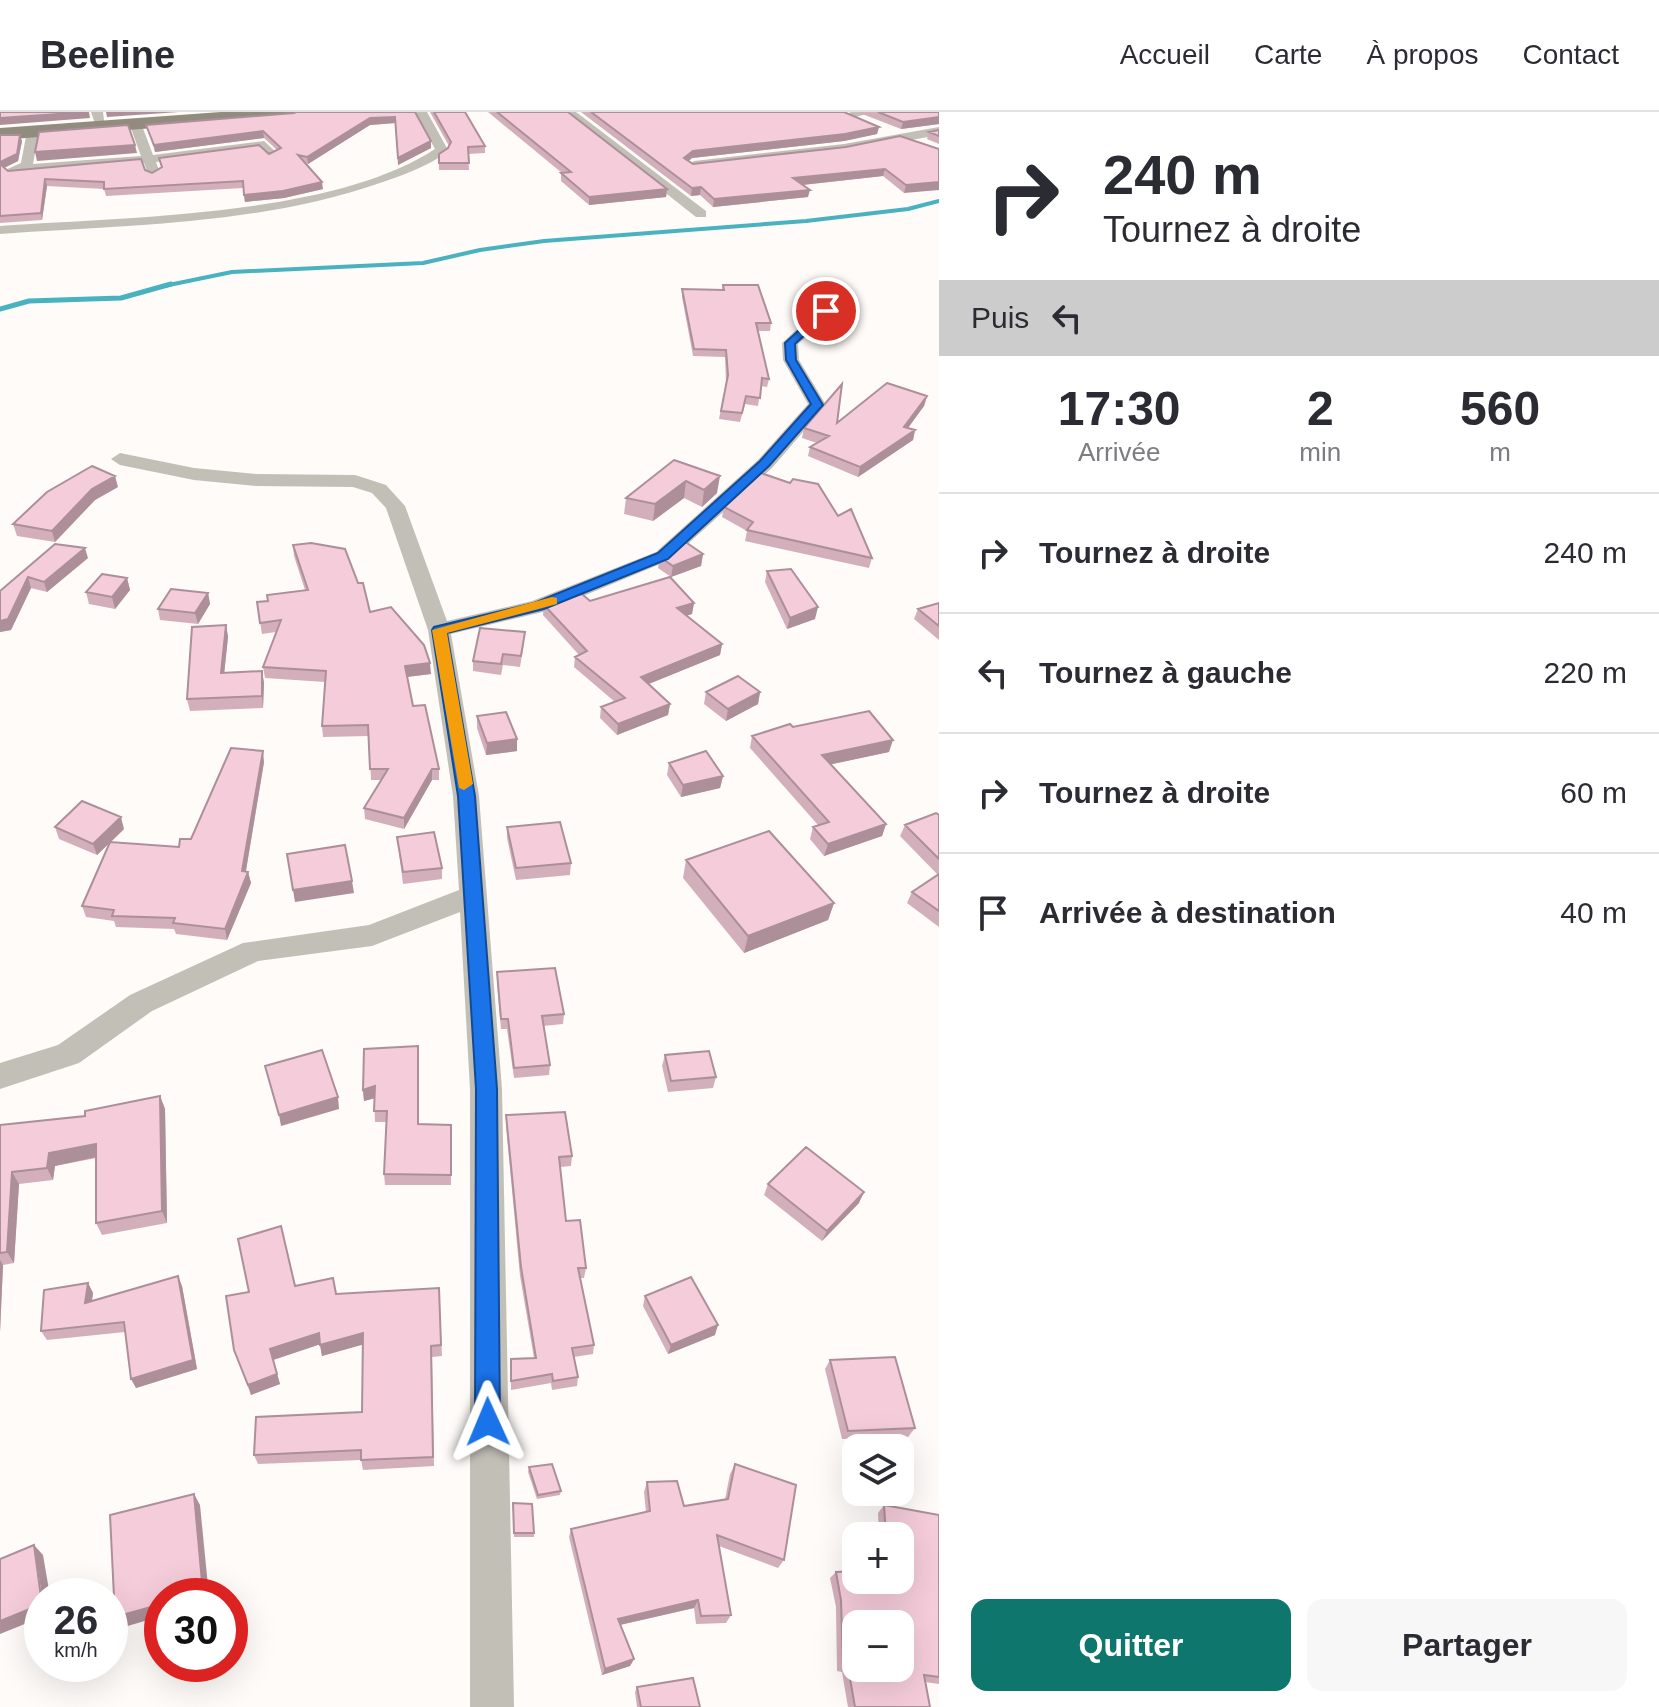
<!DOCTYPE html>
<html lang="fr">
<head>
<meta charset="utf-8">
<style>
  :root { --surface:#fff; --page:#f7f7f7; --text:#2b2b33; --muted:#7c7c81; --line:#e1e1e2; --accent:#0f766e }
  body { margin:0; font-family:Helvetica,sans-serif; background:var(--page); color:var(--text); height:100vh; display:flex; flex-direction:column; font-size:30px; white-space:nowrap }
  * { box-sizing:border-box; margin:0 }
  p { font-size:26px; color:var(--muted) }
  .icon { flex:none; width:44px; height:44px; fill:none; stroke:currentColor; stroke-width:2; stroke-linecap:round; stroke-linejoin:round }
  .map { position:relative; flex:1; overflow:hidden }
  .details { display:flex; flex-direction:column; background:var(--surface); width:720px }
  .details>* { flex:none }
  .hud { background:#fff; color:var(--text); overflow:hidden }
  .buttons { position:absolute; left:842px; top:1322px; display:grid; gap:16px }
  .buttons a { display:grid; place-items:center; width:72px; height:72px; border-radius:16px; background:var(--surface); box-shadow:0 8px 32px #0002; font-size:40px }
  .speed { position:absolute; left:24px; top:1466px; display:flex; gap:16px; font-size:40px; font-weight:700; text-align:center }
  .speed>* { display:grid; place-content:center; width:104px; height:104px; border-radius:50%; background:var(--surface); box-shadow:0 8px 32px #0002; line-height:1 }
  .speed small { font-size:20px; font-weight:400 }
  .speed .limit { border:12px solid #d22; background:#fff; color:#111 }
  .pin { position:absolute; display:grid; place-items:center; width:68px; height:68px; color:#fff; margin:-34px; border:4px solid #fff; border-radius:50%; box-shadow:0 2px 8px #0007 }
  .me { position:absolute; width:88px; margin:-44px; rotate:359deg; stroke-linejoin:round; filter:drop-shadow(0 0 6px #0008) }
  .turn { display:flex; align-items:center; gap:28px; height:168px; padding:0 32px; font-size:36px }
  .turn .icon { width:104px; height:104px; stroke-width:2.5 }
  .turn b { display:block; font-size:56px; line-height:68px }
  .then { display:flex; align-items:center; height:76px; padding:0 32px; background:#0003; gap:16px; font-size:30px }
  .eta { display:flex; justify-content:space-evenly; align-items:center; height:136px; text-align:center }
  .eta b { font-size:48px; font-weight:800; line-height:56px }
  .primary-button { display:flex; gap:16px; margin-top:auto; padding:16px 32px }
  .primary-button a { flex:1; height:92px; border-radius:16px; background:var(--accent); color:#fff; font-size:32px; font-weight:800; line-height:92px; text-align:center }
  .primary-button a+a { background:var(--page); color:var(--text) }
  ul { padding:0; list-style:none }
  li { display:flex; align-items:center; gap:24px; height:120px; padding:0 32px; border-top:2px solid var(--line) }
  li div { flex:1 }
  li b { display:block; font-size:30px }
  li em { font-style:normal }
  header { display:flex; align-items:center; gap:48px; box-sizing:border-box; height:112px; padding:0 40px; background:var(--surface); border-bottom:2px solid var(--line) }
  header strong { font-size:38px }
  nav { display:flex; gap:44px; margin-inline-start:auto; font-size:28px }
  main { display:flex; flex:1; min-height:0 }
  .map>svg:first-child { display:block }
</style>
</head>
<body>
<header>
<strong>Beeline</strong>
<nav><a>Accueil</a><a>Carte</a><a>À propos</a><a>Contact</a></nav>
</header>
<main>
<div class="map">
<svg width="939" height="1595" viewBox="0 0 939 1595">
  <rect width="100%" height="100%" fill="#fefbf8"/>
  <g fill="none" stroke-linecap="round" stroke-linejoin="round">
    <path stroke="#49b2c1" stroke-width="4" d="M164 174 232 160 423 151 480 138 544 129 806 109 908 97 939 89"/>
    <path stroke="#49b2c1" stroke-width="5" d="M0 197 29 189 121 186 171 172"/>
    <path fill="#c2bfb7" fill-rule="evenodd" d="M91 0H103L105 17H97Z
      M415 0H427L448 38 446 41C426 55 403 63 380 71 259 113 126 113 0 122V114C123 105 332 105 435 37Z
      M563 0H576L706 99V105H696Z
      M874 0 848 7 842 4 851 0Z
      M135 7 141 11 153 43 264 29 279 43 269 46 261 37 156 50 160 61 154 65 149 64 144 51 9 63 3 59 21 51 27 19 33 15 39 19 33 52 141 44 129 11Z
      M939 15V23L844 40 694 57 688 53 694 49 844 32Z
      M826 194 832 196V202L798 232 799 248 826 293 772 356 670 448 547 499 451 522 479 684 502 977 514 1595H470V977L460 800 372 834 258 849 152 899 79 951 0 977V951L58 933 130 883 243 831 369 813 459 778 453 684 428 518 386 396 372 381 353 375 256 374 194 368 120 353 111 347 120 341 194 356 256 362 355 363 386 373 405 394 447 509 532 489 656 440 758 348 808 292 783 248 782 231 820 196Z"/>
    <path fill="#928c7e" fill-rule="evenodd" d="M221 0H303L294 5 0 28V16Z"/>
  </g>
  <path fill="#d3afbb" d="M415 0 431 29V36L398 53 395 11 370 13 308 52 306 51 323 77 284 86 245 90 243 76 106 84 104 77 47 74 42 108 0 111V23L22 29 18 49 4 56 8 59 145 58 152 61 161 55 159 46 269 42 277 38 264 26 155 40 146 13Z
    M430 0H465L485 34V41L468 42 469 58H439V42L448 36 449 34Z
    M488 0H568L667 77 666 85 589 93 561 69V61H562Z
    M581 0H844L879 15 877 22 844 29 692 46 688 49 693 52 939 37 904 81 883 64 803 73 808 85 713 95 700 83 691 84Z
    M857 0H939V12L901 17Z
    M939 18V32L927 27 929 20Z
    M723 173 771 211 770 219H758L769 267 767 275 761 274 758 294 745 292 740 310 719 307 726 270 725 245 693 244 682 185V177L722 178Z
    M927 284 924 294 908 316 915 318 913 328 858 365 808 344 810 335 817 331 802 326 804 316 837 311Z
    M674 348 717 381 702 395 684 386 653 409 624 402 626 386Z
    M118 375 95 388 55 430 17 424 13 412Z
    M724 395 838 404 872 446 869 456 745 429 747 419 722 405Z
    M55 432 88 446 47 480 31 476 11 518 0 520V479Z
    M293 433 358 471 370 500 431 562 407 565 413 594 439 657V668H432L404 717 365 707 364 696 381 668H371L369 624 323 625 322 614 325 570 265 566 263 555 276 520 262 522 257 490 268 489 305 478 294 444Z
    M703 442 701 454 671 465 658 456 660 445Z
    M767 459 815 507 787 517 765 470Z
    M127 466 130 478 115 497 89 492 86 480Z
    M208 481 210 492 198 512 160 508 158 497Z
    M590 489 694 491 692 502 686 504 722 532 720 543 648 572 670 592 668 603 617 623 600 606 601 595 615 590 574 555 575 545 579 543 543 503 544 493Z
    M939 491V528L914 507 918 497Z
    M226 513 228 525 224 561 262 559 264 571 263 596 190 599 187 587Z
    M524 531 520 555 503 553 501 563 473 559V549Z
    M706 580H760L758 592 726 609 704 592Z
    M477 604 517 627V639L486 643 477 616Z
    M793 615 889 640 831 652 886 712 882 724 824 744 810 727 813 715 818 713 750 636 752 624Z
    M264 650 246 759 248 760 251 771 227 828 176 822 174 817 116 815 114 809 86 805 82 794 110 730 97 743 59 727 55 715 124 717 111 730 179 735 191 727Z
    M669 651 723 664 720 676 681 685 667 663Z
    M939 703V815L907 791 912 780 938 763 900 724 905 713Z
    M507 715 571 751 570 763 516 768 507 726Z
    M397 725 442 756V767L403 772Z
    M686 748 834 791 828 808 744 841 683 766Z
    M497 860 564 902 563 912 543 914 550 953 549 963 514 966 507 917H501L497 870Z
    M665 943 716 965 713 976 668 980 662 954Z
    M419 946V1012L451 1013V1073H385L384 1062 386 1010H375L374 986 364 989 363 978Z
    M160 984 165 997 167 1111 102 1123 96 1111V1046L55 1054 53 1068 19 1072 14 1151 3 1153 0 1220V1013L85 1004Z
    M506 1003 572 1044 571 1054 560 1055 566 1109 586 1156 584 1166H580L594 1233 593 1242 574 1245 578 1265 577 1274 552 1278 551 1271 511 1278V1247L534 1246 520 1164 506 1014Z
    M768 1072 859 1091 822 1129 764 1083Z
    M88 1171 93 1181 92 1189 182 1174 197 1257 136 1276 125 1220 47 1228 41 1219Z
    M295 1174 336 1182 439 1176 442 1244 432 1245 434 1354 363 1358 361 1348 258 1352 254 1343 362 1300 363 1232 322 1244 320 1232 273 1248 280 1272 251 1283 234 1238Z
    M645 1184 715 1223 668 1242 643 1194Z
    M830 1248 915 1316 908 1325 842 1327 825 1257Z
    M735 1352 784 1448 778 1456 719 1434 731 1503 726 1511 696 1512 694 1496 620 1513 634 1547 630 1554 602 1563 569 1425 571 1417 646 1400 644 1380 647 1370 684 1394 725 1387 730 1362Z
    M529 1355 561 1379 560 1383 537 1387 528 1360Z
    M513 1391 534 1421V1425H514Z
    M884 1393 939 1403V1572L925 1570 930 1595H848L842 1560 837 1559 836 1495 830 1466 836 1460 900 1468V1424H879L878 1401Z
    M637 1575 700 1595H637L635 1580Z"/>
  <path fill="#ac8f99" d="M89 0 90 6 0 13V6Z
    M106 0H179L107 5Z
    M395 5V11L370 13 308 52 307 45 370 6Z
    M939 5V12L901 17 903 10Z
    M879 15 877 22 844 29 692 46 683 54 684 46 693 39Z
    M263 19 264 26 155 40 154 33Z
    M20 23 22 29 18 49 0 58V50Z
    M431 29V36L398 53V46Z
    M135 33 137 41 37 49 35 40Z
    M885 57 883 64 792 74 793 66Z
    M45 67 47 74 42 108 41 101Z
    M322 70 323 77 284 86 245 90 244 83Z
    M939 70V78L904 81 906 73Z
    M701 75 700 83 691 84 692 76Z
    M667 77 666 85 589 93V85Z
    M810 78 808 85 713 95 714 87Z
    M927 284 924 294 902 324 904 315Z
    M915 318 913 328 858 365 860 355Z
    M115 364 118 375 95 388 55 430 52 419 92 377Z
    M720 364 717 381 702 395 704 378Z
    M686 369 684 386 653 409 655 392Z
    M85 436 88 446 47 480 44 470Z
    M703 442 701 454 671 465 673 454Z
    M28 465 31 476 11 518 0 520V509Z
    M127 466 130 478 115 497 112 485Z
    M208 481 210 492 198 512 195 501Z
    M694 491 692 502 675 507 677 496Z
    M818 495 815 507 787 517 790 506Z
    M226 513 228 525 223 573 221 561Z
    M722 532 720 543 639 576 641 565Z
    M430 551 431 562 406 565 405 554Z
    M262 559 264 571 263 596 262 584Z
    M760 580 758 592 726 609 728 597Z
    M670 592 668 603 617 623 618 612Z
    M517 627V639L486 643 487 631Z
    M893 628 889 640 819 655 822 643Z
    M263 639 264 650 244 770 248 760 251 771 227 828 225 817 242 759Z
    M432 657V668L404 717V706Z
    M723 664 720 676 681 685 683 673Z
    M121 705 124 717 97 743 93 732Z
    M886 712 882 724 824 744 828 732Z
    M352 769 354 781 295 790 293 778Z
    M834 791 828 808 744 841 748 824Z
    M375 974 376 986 364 989 363 978Z
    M160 984 165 997 167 1111 162 1099Z
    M338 985 339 997 281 1014 279 1003Z
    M96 1032 101 1044 55 1054 53 1068 47 1056 49 1041Z
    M12 1060 19 1072 14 1151 7 1140Z
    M864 1080 859 1091 822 1129 827 1119Z
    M0 1148 3 1153 0 1220Z
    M178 1164 182 1174 197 1257 136 1276 131 1267Z
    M88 1171 93 1181 90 1201 85 1191Z
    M718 1213 715 1223 668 1242 671 1233Z
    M319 1221 321 1232 273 1248 280 1272 251 1283 248 1273 270 1237Z
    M363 1221 365 1232 322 1244 320 1233Z
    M194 1382 200 1393 209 1484H192Z
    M34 1433 43 1443 50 1484H42Z
    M698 1488 694 1496 615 1514 618 1507Z
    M42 1492V1505L0 1522V1509Z
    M162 1492V1504L124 1515 115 1505Z
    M634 1547 630 1554 602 1563 605 1557Z"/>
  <path fill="#f5ccda" stroke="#ac8f99" stroke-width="2" fill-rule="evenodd" d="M0 0H88L0 6Z
    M296 0H415L431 29 398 46 395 5 370 6 307 45 298 43 322 70 283 79 244 83 243 69 104 77V70L45 67 41 101 0 104V52L8 59 141 47 145 58 152 61 162 55 159 46 259 33 269 42 281 36 263 19 154 33 146 13 294 1Z
    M434 0H465L485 34 468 35 469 51H439V42L448 36 451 30Z
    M497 0H568L667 77 589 85 561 61 571 60Z
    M591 0H844L879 15 845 22 693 39 684 46 693 52 846 35 900 24 939 37V70L906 73 885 57 793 66 810 78 714 87 701 75 692 76Z
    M878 0H939V5L903 10Z
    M128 13 135 33 35 40 39 20Z
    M939 18V24L929 20Z
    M0 23H20L17 42 0 50Z
    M723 173H758L771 211H756L769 267 762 266 760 286 746 284 742 301 721 299 728 263 726 238 694 237 682 177 724 178Z
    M887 271 927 284 904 315 915 318 860 355 810 335 829 324 804 316 842 272 837 311Z
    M674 348 720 364 704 378 686 369 655 392 626 386Z
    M92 354 115 364 92 377 52 419 13 412 47 380Z
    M761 361 790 371 793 367 818 372 838 404 851 397 872 446 747 418 753 410 724 395Z
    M684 429 703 442 673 454 660 445 673 439Z
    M311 431 345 437 358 471H363L370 500 391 495 424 533 430 551 405 554 413 594 425 593 439 657H432L404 706 364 696 388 657H370L368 613 322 614 326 559 263 555 281 508 260 511 257 490 268 489 267 483 308 478 293 433Z
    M55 432 85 436 44 470 28 465 8 507 0 509V479Z
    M791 457 818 495 790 506 767 459Z
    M102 462 127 466 112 485 86 480Z
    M670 465 694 491 677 496 722 532 641 565 670 592 618 612 601 595 625 586 575 545 587 539 544 493 582 482 590 489Z
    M171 477 208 481 195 501 158 497Z
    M939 491V514L918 497Z
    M226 513 221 561 262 559V584L187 587 192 515Z
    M480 516 525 520 521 544 503 542 501 552 473 549Z
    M738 564 760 580 728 597 706 580Z
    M869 599 893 628 822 643 886 712 828 732 813 715 829 710 752 624 790 612 793 615Z
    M506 600 517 627 487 631 477 604Z
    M231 636 263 639 242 759 248 760 225 817 173 811 175 806 112 804 114 798 82 794 110 730 179 735 180 727H191Z
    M706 639 723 664 683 673 669 651Z
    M82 689 121 705 93 732 55 715Z
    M936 701 939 703V747L905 713Z
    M560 710 571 751 516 756 507 715Z
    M769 719 834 791 748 824 686 748Z
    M434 720 442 756 403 760 397 725Z
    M345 733 352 769 293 778 287 742Z
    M939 762V799L912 780Z
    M555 856 564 902 542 904 550 953 514 956 508 907H501L497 860Z
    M418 934V1012L451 1013V1063L384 1062 387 999H374L375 974 363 978 364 937Z
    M322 938 338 985 279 1003 265 954Z
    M709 939 716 965 671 969 665 943Z
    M160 984 162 1099 96 1111V1032L49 1041 47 1056 12 1060 7 1140 0 1141V1013L85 1004V999Z
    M565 1000 572 1044 559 1045 566 1109 580 1108 586 1156H578L594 1233 572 1236 578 1265 553 1269 552 1262 511 1269V1247L536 1246 521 1155 506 1003Z
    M806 1035 864 1080 827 1119 768 1072Z
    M281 1114 295 1174 333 1166 336 1182 439 1176 441 1233 431 1234 433 1345 361 1348V1338L254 1343 256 1305 362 1300 363 1221 320 1233 319 1221 270 1237 277 1262 248 1273 234 1238 226 1184 249 1180 238 1127Z
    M178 1164 193 1248 131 1267 124 1210 41 1219 44 1178 88 1171 85 1191Z
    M691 1165 718 1213 671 1233 645 1184Z
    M895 1245 915 1316 848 1319 830 1248Z
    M552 1352 561 1379 538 1383 529 1355Z
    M735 1352 796 1373 784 1448 717 1423 731 1503 701 1504 698 1488 618 1507 634 1547 605 1557 571 1417 650 1399 647 1370 677 1369 684 1394 728 1387Z
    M194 1382 203 1481 192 1484H162V1492L115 1505 110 1403Z
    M513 1391 532 1392 534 1421H514Z
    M884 1393 939 1403V1565L924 1563 930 1595H855L848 1555 843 1553 841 1488 836 1460 856 1459V1468H900V1424H886ZM856 1512H900V1556H856Z
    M34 1433 42 1492 0 1509V1447Z
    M693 1566 700 1595H641L637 1575Z"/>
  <path fill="#1a73e8" stroke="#114b97" stroke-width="2" d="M822 197 831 199 795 232 796 248 823 293 769 354 668 447 544 497 447 521 475 684 497 977 500 1310 497 1318 488 1322 479 1318 475 1310 476 977 458 684 432 518 434 515 534 491 658 441 760 349 811 292 786 248 785 231Z"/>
  <path fill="#f59e0b" d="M552 485 557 486V492L447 521 473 672 464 678 459 676 432 518Z"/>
</svg>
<div class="buttons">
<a><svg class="icon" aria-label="layers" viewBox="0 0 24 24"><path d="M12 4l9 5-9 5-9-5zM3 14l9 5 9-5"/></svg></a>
<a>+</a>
<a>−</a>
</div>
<div class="speed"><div>26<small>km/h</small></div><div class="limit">30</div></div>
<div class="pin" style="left:826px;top:199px;background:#d93025"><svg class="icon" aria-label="arrive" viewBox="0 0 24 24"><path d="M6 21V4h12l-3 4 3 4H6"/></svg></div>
<svg class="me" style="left:488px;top:1310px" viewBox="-20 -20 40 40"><path d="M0-17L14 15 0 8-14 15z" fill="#1a73e8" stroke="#fff" stroke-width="4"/></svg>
</div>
<section class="details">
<div class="hud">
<div class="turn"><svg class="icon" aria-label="right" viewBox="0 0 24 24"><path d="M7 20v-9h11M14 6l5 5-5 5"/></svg><div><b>240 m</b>Tournez à droite</div></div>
<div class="then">Puis<svg class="icon" aria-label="left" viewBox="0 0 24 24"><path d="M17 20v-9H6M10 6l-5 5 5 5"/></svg></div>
</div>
<div class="eta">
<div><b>17:30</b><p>Arrivée</p></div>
<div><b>2</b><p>min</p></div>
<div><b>560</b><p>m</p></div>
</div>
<ul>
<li><svg class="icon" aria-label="right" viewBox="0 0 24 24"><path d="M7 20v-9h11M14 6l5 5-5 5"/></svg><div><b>Tournez à droite</b></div><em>240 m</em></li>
<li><svg class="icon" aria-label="left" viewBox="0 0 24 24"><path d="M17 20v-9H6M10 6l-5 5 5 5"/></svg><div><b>Tournez à gauche</b></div><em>220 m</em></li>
<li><svg class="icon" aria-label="right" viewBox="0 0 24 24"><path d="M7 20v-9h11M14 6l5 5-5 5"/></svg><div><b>Tournez à droite</b></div><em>60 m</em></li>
<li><svg class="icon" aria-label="arrive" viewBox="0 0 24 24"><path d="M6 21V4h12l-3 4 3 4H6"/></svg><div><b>Arrivée à destination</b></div><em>40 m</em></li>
</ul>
<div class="primary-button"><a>Quitter</a><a>Partager</a></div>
</section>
</main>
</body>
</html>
